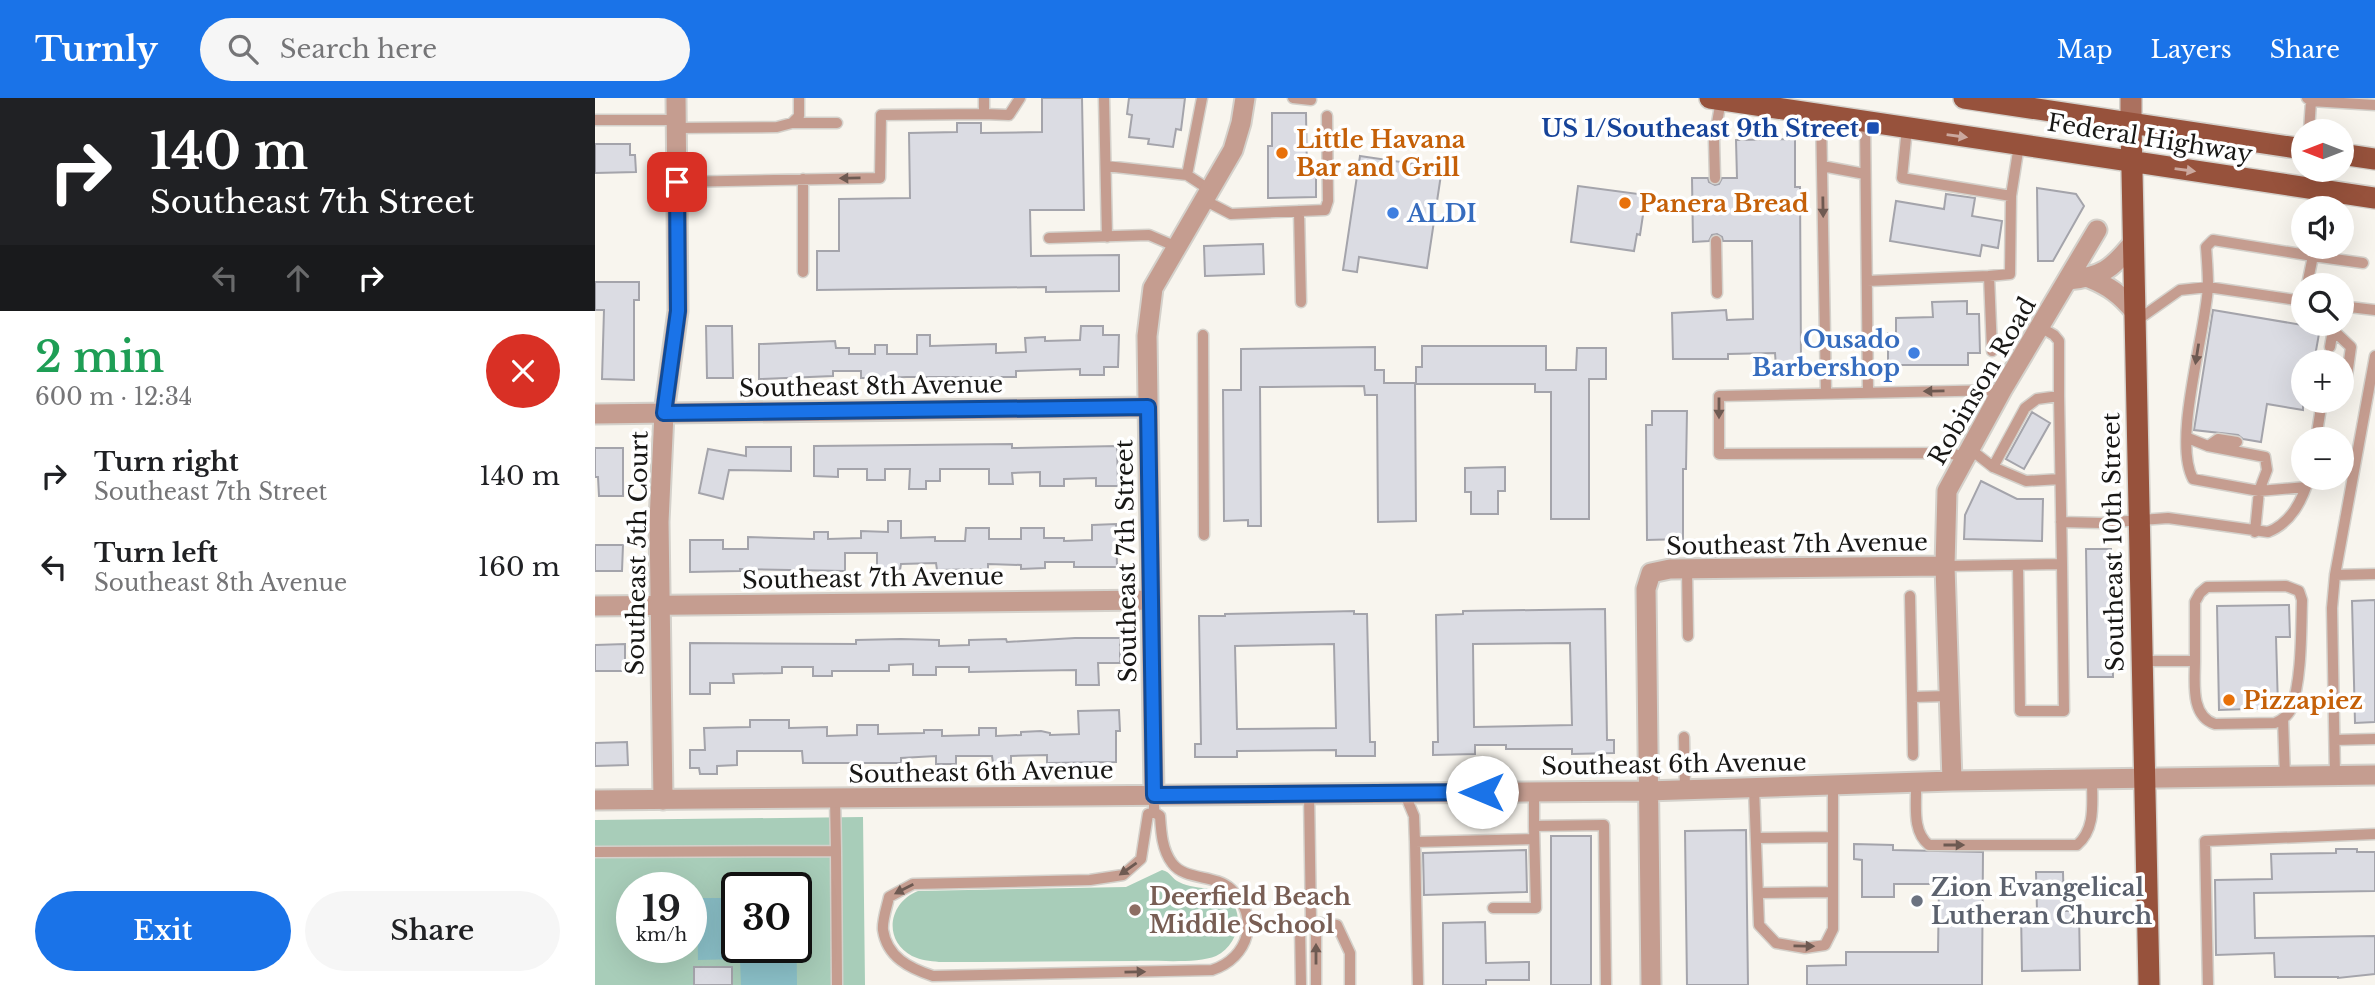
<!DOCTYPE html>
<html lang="en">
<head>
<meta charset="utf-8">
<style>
  :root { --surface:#fff; --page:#f6f6f6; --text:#202124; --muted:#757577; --accent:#1a73e8 }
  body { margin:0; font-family:"Libre Baskerville",serif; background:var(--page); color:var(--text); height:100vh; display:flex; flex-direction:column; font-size:26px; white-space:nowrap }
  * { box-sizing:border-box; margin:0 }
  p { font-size:23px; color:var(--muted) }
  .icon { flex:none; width:38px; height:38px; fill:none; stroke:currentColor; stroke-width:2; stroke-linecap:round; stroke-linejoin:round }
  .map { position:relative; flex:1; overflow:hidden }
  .side { display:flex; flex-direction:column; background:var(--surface); width:595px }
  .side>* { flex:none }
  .banner { background:#202124; color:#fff; overflow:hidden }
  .needle { width:46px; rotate:270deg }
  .tools { position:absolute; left:1696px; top:21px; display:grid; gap:14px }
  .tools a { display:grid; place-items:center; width:63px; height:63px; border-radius:50%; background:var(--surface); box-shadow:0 7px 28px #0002; font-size:35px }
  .speed { position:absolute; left:21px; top:774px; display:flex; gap:14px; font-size:35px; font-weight:700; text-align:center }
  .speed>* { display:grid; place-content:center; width:91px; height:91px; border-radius:50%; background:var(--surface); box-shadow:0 7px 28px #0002; line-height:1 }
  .speed small { font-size:18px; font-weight:400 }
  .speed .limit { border:4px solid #111; border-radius:10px; background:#fff; color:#111 }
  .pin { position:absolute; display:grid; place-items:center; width:60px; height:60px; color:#fff; margin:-30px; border-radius:14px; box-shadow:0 4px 10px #0006 }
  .me { position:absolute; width:77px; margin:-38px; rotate:270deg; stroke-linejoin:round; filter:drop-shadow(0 0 5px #0008) }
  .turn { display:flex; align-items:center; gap:24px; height:147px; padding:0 35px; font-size:32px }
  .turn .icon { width:91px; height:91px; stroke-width:2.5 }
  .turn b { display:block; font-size:49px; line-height:60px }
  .lanes { display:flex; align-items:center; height:66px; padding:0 35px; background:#0003; justify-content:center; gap:35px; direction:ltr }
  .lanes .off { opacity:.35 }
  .round { display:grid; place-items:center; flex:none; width:74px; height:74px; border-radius:37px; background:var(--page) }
  .head { display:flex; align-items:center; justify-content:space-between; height:119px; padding:0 35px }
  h1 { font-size:42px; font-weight:600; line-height:52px; color:#1e9e55 }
  .cta { display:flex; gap:14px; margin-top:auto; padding:14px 35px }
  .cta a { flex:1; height:80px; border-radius:42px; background:var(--accent); color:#fff; font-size:28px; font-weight:600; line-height:80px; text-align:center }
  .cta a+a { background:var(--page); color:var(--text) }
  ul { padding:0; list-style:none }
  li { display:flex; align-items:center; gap:21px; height:91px; padding:0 35px }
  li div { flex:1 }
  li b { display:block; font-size:26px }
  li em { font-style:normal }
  header { display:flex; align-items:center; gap:42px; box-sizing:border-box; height:98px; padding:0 35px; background:var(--accent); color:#fff }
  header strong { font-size:33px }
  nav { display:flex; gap:38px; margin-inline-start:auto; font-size:24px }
  .search { width:490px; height:63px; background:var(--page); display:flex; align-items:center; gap:18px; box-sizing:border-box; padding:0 24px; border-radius:38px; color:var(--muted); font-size:26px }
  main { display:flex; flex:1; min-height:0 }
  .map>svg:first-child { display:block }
</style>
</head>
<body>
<header>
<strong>Turnly</strong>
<div class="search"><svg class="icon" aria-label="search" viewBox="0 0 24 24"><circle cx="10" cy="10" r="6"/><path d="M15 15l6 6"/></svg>Search here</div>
<nav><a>Map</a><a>Layers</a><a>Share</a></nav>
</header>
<main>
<section class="side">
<div class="banner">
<div class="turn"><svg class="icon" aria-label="right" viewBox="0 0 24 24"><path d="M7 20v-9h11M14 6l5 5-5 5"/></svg><div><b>140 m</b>Southeast 7th Street</div></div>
<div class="lanes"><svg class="icon off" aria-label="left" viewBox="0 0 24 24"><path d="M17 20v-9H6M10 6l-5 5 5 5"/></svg><svg class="icon off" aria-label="ahead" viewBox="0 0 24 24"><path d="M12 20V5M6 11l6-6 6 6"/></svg><svg class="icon" aria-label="right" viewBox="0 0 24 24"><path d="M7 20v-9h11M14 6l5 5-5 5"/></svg></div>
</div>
<div class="head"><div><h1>2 min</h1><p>600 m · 12:34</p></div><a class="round" style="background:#d93025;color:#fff"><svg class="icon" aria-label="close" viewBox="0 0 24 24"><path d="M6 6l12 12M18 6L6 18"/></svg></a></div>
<ul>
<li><svg class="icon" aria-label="right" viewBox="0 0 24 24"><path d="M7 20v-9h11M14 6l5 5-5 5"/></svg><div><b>Turn right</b><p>Southeast 7th Street</p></div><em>140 m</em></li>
<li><svg class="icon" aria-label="left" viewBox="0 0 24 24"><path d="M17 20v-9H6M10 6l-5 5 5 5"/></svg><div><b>Turn left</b><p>Southeast 8th Avenue</p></div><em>160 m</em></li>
</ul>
<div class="cta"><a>Exit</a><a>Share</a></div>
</section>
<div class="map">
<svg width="1780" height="887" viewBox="0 0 1780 887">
  <rect width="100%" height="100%" fill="#f8f5ee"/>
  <path fill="#a8cdb9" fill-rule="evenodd" d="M268 719 270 887H0V722ZM37 789H96V849H37ZM142 789H201V849H142Z
    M567 772C576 774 577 781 584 784 603 794 629 785 640 809 648 827 639 849 621 858 602 866 562 862 541 863 476 863 410 864 344 864 335 863 325 862 317 858 287 842 294 804 323 793L531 789Z"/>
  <path fill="#8abfc7" d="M102 800H142V849H201V806L202 887H146L145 861 103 862Z"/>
  <path fill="#dbdce3" stroke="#a4a4ab" stroke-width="2" fill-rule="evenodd" d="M447 0H487L489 112H435L436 158 524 157V193L451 194V189L222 192V153H244V101L315 100 314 35 362 34V25H386V35L447 34Z
    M534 0H590L586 32 581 31 578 49 553 46 554 41 534 39 537 17 532 16Z
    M677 15H711L712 79H721V99L673 100V48H677Z
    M1200 41V89H1205L1206 268 1181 269 1180 255 1133 256V261H1078L1077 215 1131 212 1132 222 1158 221 1157 143H1128L1127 139 1122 136 1117 137 1114 143 1098 144 1097 80H1113L1114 84 1120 87 1124 86 1127 80H1142L1141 42Z
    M0 46H35V57H40L41 74 0 75Z
    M765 58 847 70 832 170 764 159 762 174 748 172Z
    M983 88 1051 97 1045 137 1042 136 1039 153 976 144Z
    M1442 90 1481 96 1489 108 1458 163H1443Z
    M1351 96 1380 100 1377 118 1407 123 1403 150 1387 147 1385 158 1295 143 1301 103 1349 111Z
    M668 146 669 176 610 178 609 148Z
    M0 184H44V202H39V282L7 281 9 212H0Z
    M1372 203V216H1384L1385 255H1373V267H1293V235H1301V220L1338 219 1337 204Z
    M1618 212 1725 230 1719 264H1708V312L1672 306 1666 344 1648 341 1643 337 1599 332Z
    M111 228H137L138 280H112Z
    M486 228H508V237H524L523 269H509V277H485V271L421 273V279H311L292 280V284L281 285V280H266V273H238V278L164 281V246L240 243 241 250H254V256H280V247H292V256H322V237H335V248L401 246V255L431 254 430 240 450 239V243L485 242Z
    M827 248H951V272H981L982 250H1011V281H994V421H956V294H940V286H821V269H827Z
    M780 249V272H789V285H820L821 423 783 424 782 297H770L769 288 665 289 666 428H653V422L629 423 628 292H646V251Z
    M1057 313H1092L1091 371H1088V441L1052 442 1051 327H1057Z
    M1437 314 1455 325 1429 371 1411 361Z
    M417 346V350L522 348 523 388H501V380L469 381V388H445V374L417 375 418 386H394V371H345V383H331V391H314L315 371H290V382H272V371H243V379L219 378V348Z
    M151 349H196V373L134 372 128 401 104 395 113 351 151 358Z
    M0 350H28V398H4L3 379H0Z
    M910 369V393H903V416H876V394H870V370Z
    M1386 383 1422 401H1448L1447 443 1369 441 1370 417Z
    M293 423H306V440L340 439V443H370L371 430H394V441H426V430H449V440H469V443L497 442V427L521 426 522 469H479V464H450V470L426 471V467L393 466V471L342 472 341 465 306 466 305 472H282V455H250V473L145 471V473L95 474V442H128V451H153V439L219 441V434H233V441L266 440V433L293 434Z
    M0 447H28L27 473H0Z
    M1491 451H1516L1518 579H1493Z
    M1780 502V624L1760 625 1757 503Z
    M1694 507 1695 539H1681L1683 610 1624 612 1622 508Z
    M1010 511 1012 642H1019V655L977 656V651H911V647H880V656L838 657V644H843L841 517 868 516V513ZM975 545 977 627 879 629 878 546Z
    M759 513V516H772L775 644H780V658H741V652L642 653V659H600V646H606L604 518H630V516ZM739 546 741 630 642 631 640 548Z
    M480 540H525V565H503L504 587H481V572L374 574V569H341V577H318V566L294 567V573H237V578H218V569H187V575L138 576 139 585H115V596H95V545L261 546V542L306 541 344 542V548L374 547V542L411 541 412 544Z
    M30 546V573H0V547Z
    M524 612 525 633H521V664L452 665V657L416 658V665H398L397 658H361V666H341V658L306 660V665H208L207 653H142V667L122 668V676H105L104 670H95V652H110L109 630 155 629V622H194V630L232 629V638L262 637V627H283V636L329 635V632H347V638L384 637V630H401V638L426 637V634L446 633 455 635V637L484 636 483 613Z
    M32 644 33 667 0 668V645Z
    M1151 732 1153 887H1092L1090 733Z
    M956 738H996V887H956Z
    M1259 746 1298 747V752L1388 754 1387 887H1212V868L1251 867V854H1343L1344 786H1299V799H1267V762L1259 761Z
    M1741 751H1762V754H1780V793L1659 795 1660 840 1780 838V876L1743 880V879H1680L1679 855 1621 857 1620 782 1677 781 1676 756 1741 755Z
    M931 752 932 794 829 797 828 755Z
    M1441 774H1468L1469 813H1484L1485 872 1427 873 1426 813H1442Z
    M890 824 891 865 934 864V882H891V887H848V825Z
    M99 869H137V887H99Z"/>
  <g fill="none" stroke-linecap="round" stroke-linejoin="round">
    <g stroke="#d4d1cb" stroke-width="13">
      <path id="lane" d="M389 0V16L414 17 425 0
        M509 0 512 139
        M698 0 716 2
        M1712 0 1716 3 1714 33
        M1716 3 1780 7
        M1226 17 1231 295
        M0 22H81
        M1270 24 1273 294
        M197 25H242
        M81 30 182 29 197 25 204 18V0
        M1312 30 1307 80 1416 98 1415 176 1394 178
        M511 68 592 77 607 0
        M1227 68 1270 76
        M592 77 615 92
        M1120 80 1119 42 1126 2
        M208 81V174
        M82 84 285 80 286 17 389 16
        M1416 98 1424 47
        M609 102 636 116 730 112 733 103 732 18
        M704 113 706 204
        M454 140 554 137 582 149
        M1121 143 1122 195
        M1272 183 1394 178 1397 253
        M1712 187 1718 158 1768 165
        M1746 208 1780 212
        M1541 223 1585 192 1613 189 1708 203
        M1445 229 1459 237 1464 243V298
        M1738 232 1756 249 1750 292 1746 294
        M608 237 609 437
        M1735 249 1739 226
        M1593 340 1613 348 1670 359 1672 372 1664 393 1660 434
        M1721 341 1727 303
        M1613 348 1623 341 1642 344
        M1375 351 1398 369 1431 383 1465 381
        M1371 358 1349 355 1124 356V298L1407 292
        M1398 369 1430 310 1442 301 1464 298 1467 466
        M1711 389 1664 393 1598 381C1577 343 1611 234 1613 188 1613 175 1612 162 1611 149L1618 142 1718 158
        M1466 424 1506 425 1573 420 1673 434C1696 425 1707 403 1714 380
        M1350 468 1467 466 1469 613H1425L1423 467
        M1092 470 1093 538
        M1740 477 1780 476
        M1315 498 1317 599
        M1547 563H1600V504L1605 495 1612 489 1691 488 1704 493 1707 502C1706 533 1707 582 1696 611 1693 618 1687 622 1680 625L1620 626C1595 618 1600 584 1600 563
        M1688 621 1690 679
        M1089 639 1090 692
        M1740 642 1780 641
        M1318 657 1317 599 1354 598
        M1740 678 1737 510 1740 477 1780 258
        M1321 684C1322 705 1316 733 1334 747H1482C1501 731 1497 705 1497 682
        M1159 690 1164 827 1181 845 1210 850 1230 847 1238 831V687
        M809 694 819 718 820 744
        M939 694V728
        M714 695 716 824
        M240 700 241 753
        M559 714 553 716 546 761 528 777 495 782 318 786 294 799C292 809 287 822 288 832 292 859 314 870 338 878L617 872C654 860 666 819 636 791 620 776 590 783 577 765 567 752 566 733 565 718L559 714V697
        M1161 740 1238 739
        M0 754 241 753 242 887
        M1163 795 1238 794
        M898 810H941L939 728 1009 727 1011 887
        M706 887 705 829 716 824 742 827 755 855V887
        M721 887V825
        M823 887 820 744 939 741
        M1613 887 1610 743 1780 736"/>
    </g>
    <g stroke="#d4d1cb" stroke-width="23">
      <path id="street" d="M1494 180C1514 188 1526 197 1539 213
        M1473 182C1507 179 1517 171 1538 145
        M0 316 553 309
        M0 508 556 502
        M1357 683 1350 468 1352 393 1407 292 1502 132
        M559 697 552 238 558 190 638 52 646 25 650 0
        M0 702 1052 693 1357 683 1780 677
        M68 702 64 424 69 315 83 213 81 0
        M1056 887 1051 491 1056 475 1075 471 1350 468"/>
    </g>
    <g stroke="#d4d1cb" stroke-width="24">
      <path id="secondary" d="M1536 0V26"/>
    </g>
    <g stroke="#d4d1cb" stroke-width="24">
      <path id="primary" d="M1115 0 1780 100
        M1369 0 1708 51
        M1536 26 1554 887
        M1746 56 1780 61"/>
    </g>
    <use href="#lane" stroke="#c59d90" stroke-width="10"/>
    <use href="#street" stroke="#c59d90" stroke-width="19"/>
    <use href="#secondary" stroke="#ab715f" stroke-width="21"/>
    <use href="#primary" stroke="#97523c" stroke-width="21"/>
  </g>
  <defs><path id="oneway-solid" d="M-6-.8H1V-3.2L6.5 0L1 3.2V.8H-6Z" transform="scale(1.75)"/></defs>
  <g fill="#cba89e">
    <use href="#oneway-solid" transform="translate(1362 38) rotate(8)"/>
    <use href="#oneway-solid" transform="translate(1590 72) rotate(8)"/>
  </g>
  <g fill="#6e5a52">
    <use href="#oneway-solid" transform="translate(255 80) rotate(179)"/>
    <use href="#oneway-solid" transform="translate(1228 109) rotate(89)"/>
    <use href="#oneway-solid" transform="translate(1602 256) rotate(99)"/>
    <use href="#oneway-solid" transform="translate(1339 293) rotate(179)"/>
    <use href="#oneway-solid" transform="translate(1124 310) rotate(90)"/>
    <use href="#oneway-solid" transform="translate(1359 747)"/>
    <use href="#oneway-solid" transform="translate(533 771) rotate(145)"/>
    <use href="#oneway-solid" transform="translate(309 791) rotate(153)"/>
    <use href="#oneway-solid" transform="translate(1209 848) rotate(1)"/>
    <use href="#oneway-solid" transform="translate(721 856) rotate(-90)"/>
    <use href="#oneway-solid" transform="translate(540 874) rotate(-1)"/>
  </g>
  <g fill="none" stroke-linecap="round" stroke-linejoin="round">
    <g stroke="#114b97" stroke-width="18">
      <path id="route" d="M82 84 83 213 69 315 553 309 559 697 887 694"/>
    </g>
    <use href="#route" stroke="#1a73e8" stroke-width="12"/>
  </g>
  <rect fill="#1a4fb4" stroke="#fff" stroke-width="2.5" x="1271" y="23" width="14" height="14" rx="3.5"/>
  <g fill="#e8710a" stroke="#fff" stroke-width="2.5">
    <circle cx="687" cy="55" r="7"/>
    <circle cx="1030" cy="105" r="7"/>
    <circle cx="1634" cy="602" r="7"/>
  </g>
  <g fill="#3f7fe0" stroke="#fff" stroke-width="2.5">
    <circle cx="798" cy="115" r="7"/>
    <circle cx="1319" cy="255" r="7"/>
  </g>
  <circle fill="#6b7280" stroke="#fff" stroke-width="2.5" cx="1322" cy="803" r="7"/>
  <circle fill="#8d6e63" stroke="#fff" stroke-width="2.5" cx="540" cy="812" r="7"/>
  <g text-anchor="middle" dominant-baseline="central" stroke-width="7" stroke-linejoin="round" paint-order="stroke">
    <g font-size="24" font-weight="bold" fill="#164399" stroke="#fff" text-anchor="end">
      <text x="1264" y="30">US 1/Southeast 9th Street</text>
    </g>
    <g font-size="24" fill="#181715" stroke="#fff">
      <text transform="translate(1555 40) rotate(9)">Federal Highway</text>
      <text transform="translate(1387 283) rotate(-60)">Robinson Road</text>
      <text transform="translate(276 288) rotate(-1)">Southeast 8th Avenue</text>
      <text transform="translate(1518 444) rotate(-91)">Southeast 10th Street</text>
      <text transform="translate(1202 446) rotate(-1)">Southeast 7th Avenue</text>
      <text transform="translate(42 455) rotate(-89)">Southeast 5th Court</text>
      <text transform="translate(531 463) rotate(-91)">Southeast 7th Street</text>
      <text transform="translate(278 480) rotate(-1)">Southeast 7th Avenue</text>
      <text transform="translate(1079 666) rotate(-1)">Southeast 6th Avenue</text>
      <text transform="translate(386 674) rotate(-1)">Southeast 6th Avenue</text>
    </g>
    <g font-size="24" font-weight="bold" fill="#c56008" stroke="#fff" text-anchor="start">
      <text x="701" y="41">Little Havana<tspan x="701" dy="28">Bar and Grill</tspan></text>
      <text x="1044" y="105">Panera Bread</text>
      <text x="1648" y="602">Pizzapiez</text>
    </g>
    <g font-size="24" font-weight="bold" fill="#366cbe" stroke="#fff" text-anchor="start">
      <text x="812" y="115">ALDI</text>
      <text x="1305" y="241" text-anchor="end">Ousado<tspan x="1305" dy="28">Barbershop</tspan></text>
    </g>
    <g font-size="24" font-weight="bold" fill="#5b616d" stroke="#fff" text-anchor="start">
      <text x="1336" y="789">Zion Evangelical<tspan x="1336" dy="28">Lutheran Church</tspan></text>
    </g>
    <g font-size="24" font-weight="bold" fill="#785e54" stroke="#fff" text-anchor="start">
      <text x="554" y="798">Deerfield Beach<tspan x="554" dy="28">Middle School</tspan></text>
    </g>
  </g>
</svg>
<div class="tools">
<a><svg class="needle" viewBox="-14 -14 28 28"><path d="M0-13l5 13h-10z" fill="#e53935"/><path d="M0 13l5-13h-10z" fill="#757577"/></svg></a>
<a><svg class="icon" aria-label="sound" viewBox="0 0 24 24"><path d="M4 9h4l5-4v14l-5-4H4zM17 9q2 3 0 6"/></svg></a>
<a><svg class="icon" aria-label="search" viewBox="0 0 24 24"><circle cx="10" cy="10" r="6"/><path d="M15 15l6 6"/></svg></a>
<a>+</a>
<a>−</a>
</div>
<div class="speed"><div>19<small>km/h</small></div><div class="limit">30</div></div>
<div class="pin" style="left:82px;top:84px;background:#d93025"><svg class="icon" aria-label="arrive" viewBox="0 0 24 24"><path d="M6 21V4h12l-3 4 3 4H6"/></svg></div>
<svg class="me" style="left:887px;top:694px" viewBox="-20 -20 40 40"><circle r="19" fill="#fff"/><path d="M0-13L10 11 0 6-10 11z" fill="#1a73e8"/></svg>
</div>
</main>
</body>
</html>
